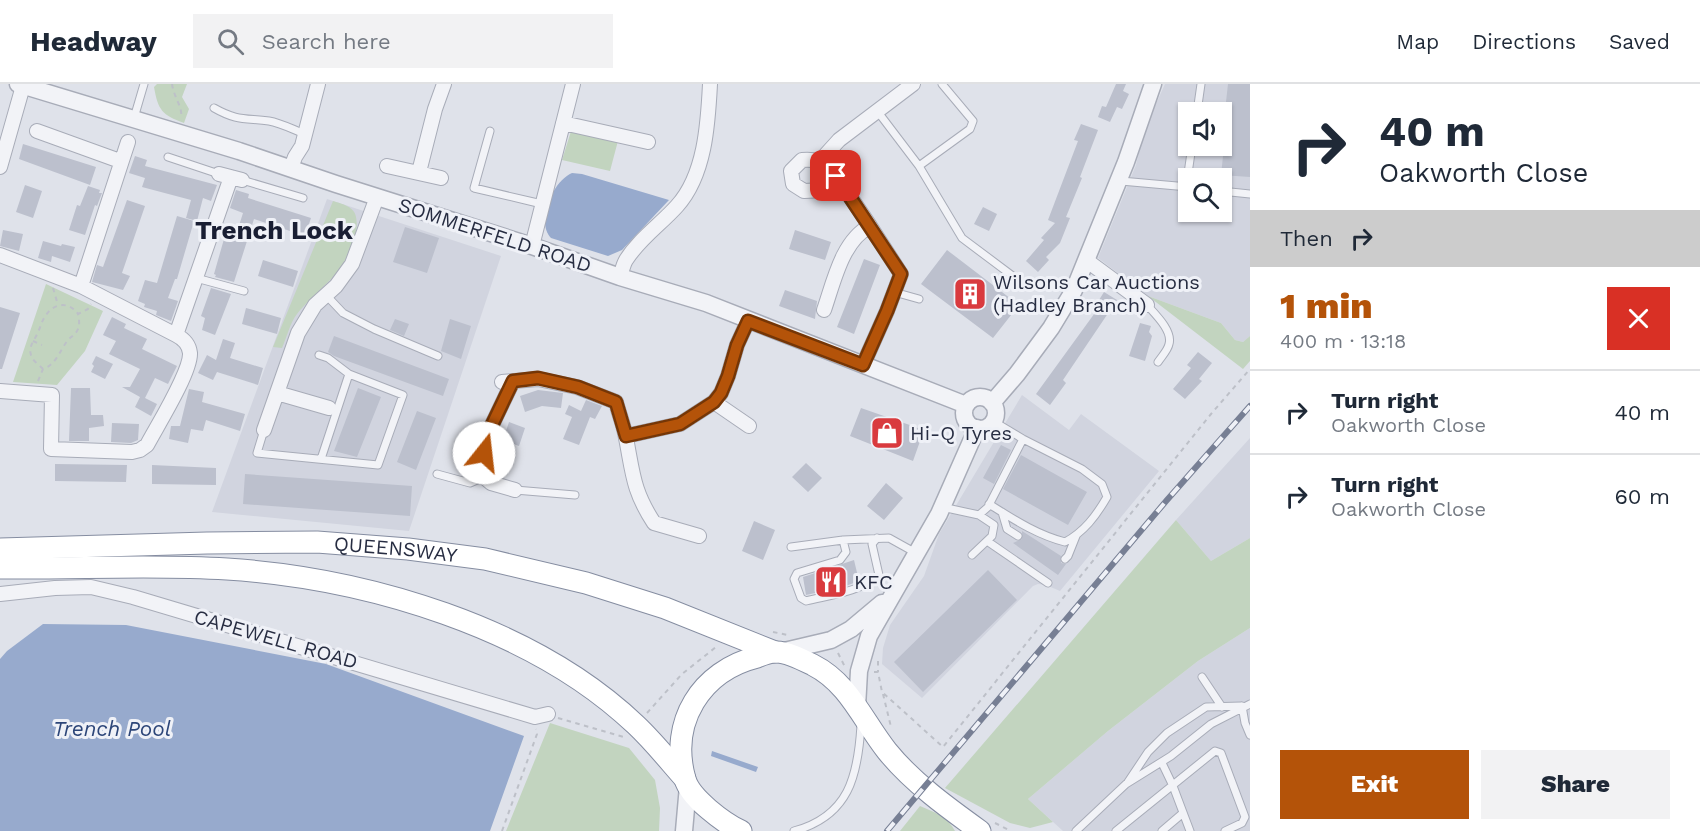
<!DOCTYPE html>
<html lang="en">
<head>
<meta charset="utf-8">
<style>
  :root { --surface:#fff; --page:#f2f2f3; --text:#1f2937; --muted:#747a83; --line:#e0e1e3; --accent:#b45309 }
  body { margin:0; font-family:"Work Sans",sans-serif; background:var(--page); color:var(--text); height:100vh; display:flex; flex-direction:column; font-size:22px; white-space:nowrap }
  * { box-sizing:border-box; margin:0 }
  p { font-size:20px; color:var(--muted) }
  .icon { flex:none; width:33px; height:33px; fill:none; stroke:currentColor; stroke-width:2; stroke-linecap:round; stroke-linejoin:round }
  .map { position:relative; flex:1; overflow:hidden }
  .panel { display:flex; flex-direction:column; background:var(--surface); width:450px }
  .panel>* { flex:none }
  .guide { background:#fff; color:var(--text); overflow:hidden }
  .tools { position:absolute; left:1178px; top:18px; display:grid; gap:12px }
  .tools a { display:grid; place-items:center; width:54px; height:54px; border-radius:0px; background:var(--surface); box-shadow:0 2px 4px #0004; font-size:30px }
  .pin { position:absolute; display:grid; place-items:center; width:51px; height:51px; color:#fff; margin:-26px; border-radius:12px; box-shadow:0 3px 9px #0006 }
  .me { position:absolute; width:66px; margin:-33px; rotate:16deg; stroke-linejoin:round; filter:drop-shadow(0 0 4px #0008) }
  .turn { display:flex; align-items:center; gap:21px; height:126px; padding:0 30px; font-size:27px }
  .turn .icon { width:78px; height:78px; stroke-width:2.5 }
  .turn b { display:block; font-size:42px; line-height:51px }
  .then { display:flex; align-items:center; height:57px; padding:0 30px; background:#0003; gap:12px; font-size:22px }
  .round { display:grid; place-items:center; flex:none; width:63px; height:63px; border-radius:0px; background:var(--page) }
  .overview { display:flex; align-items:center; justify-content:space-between; height:102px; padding:0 30px }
  h1 { font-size:36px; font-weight:800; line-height:45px; color:var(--accent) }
  .cta { display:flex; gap:12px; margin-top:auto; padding:12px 30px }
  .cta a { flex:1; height:69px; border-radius:0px; background:var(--accent); color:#fff; font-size:24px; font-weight:800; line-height:69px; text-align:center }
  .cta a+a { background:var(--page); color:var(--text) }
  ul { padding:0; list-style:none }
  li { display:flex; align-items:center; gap:18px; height:84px; padding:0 30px; border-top:2px solid var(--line) }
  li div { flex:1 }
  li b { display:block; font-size:22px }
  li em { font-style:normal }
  header { display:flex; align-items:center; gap:36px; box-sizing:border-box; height:84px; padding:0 30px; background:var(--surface); border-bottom:2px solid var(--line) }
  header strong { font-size:28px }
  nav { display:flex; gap:33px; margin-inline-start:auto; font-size:21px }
  .search { width:420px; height:54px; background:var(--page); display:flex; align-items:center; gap:15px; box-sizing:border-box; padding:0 21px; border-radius:0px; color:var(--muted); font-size:22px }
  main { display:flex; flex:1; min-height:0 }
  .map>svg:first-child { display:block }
</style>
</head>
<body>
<header>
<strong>Headway</strong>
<div class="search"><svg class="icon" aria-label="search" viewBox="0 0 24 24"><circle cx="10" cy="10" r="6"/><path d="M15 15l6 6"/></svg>Search here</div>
<nav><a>Map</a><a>Directions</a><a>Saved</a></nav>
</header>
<main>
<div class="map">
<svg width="1250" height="747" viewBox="0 0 1250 747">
  <rect width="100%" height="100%" fill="#dfe2ea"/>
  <path fill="#d1d4df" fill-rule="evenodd" d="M1165 0H1250V252L1243 258 1235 256 1221 239 1148 212 1098 174 1136 81 1145 44ZM1188 28H1221V62H1188ZM1188 94H1221V128H1188Z
    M327 115 501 172 409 447 212 428Z
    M1022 311 1069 346 1081 330 1159 387 1060 507 1046 501 1038 500 1033 502 922 614 882 580 883 564 890 541 924 492 939 450Z
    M1250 354V454L1211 477 1176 436Z
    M1250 544V747H1063L1028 715 1108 647 1198 577Z"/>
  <path fill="#c2d4bf" d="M157 0H187L182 13 189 25 184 39C162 31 158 26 154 3Z
    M572 44 619 53 610 87 562 76Z
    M333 117C353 123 359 126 356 149 351 186 319 203 297 230 290 239 287 253 282 264L273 263Z
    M46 200 103 227 85 267 57 301 13 298Z
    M1148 212 1221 239 1235 256 1243 258 1250 252V277L1243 285Z
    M1176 436 1211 477 1250 454V544L1198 577 1108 647 1028 715 1053 738 1030 744 1010 739 945 704Z
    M550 639 629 664 655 696 660 724 659 747H506Z
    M920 722C934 728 948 733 955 747H900Z"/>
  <path fill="#97aacd" d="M572 89 582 90 669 116 622 166 608 172 551 154C535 137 553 97 572 89Z
    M43 540 126 541 326 580 524 652 490 747H0V575L7 567Z
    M712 667 758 683 756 688 711 672Z"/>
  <path fill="#bcc0cd" d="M1116 0H1126L1123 7 1129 10 1122 25 1117 23 1110 38 1098 33 1102 22 1106 23Z
    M1228 0H1250V93L1221 91 1223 72 1205 62H1221Z
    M1081 40 1098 46 1080 93 1082 94 1066 133 1070 134 1060 159 1046 173 1049 176 1038 188 1026 177 1044 156 1041 154 1055 139 1048 136 1078 57 1074 56Z
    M23 60 96 83 90 101 19 75Z
    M135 72 147 76 145 82 217 101 211 117 203 114 197 137 186 134 191 116 142 103 145 94 129 89Z
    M25 101 42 107 33 134 16 128Z
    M88 102 100 106 99 109H102L97 122 95 121 85 151 69 146 77 121 80 122Z
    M236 106 249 110 248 114 311 134 305 152 254 135 234 198 215 193 216 191 214 190 226 148 236 151 243 129 230 124Z
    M127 116 145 122 122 189 130 192 123 206 92 198 97 181 103 183Z
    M983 123 997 130 989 147 974 140Z
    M177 132 194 137 177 195H175L168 214 178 217 171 237 156 231 157 227 144 223 145 220 138 217 145 196 157 199Z
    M405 143 439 154 427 189 393 178Z
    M3 146 23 150 19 167 0 162Z
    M795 146 831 158 825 176 789 165Z
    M43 157 61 162 62 160 75 163 70 178 52 172 51 178 38 174Z
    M947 166 1019 221 993 254 921 200Z
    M864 175 880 181 854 250 837 243Z
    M263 176 298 187 293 203 258 192Z
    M211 204 231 210 215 251 202 246 205 234 201 232Z
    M785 206 817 217 815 235 779 222Z
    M1104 208 1117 216 1063 296 1066 299 1050 321 1036 310 1097 226 1094 224Z
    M0 223 20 229 2 285H0Z
    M246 224 281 234 277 250 242 240Z
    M112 233 126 240 124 244 147 255 142 265 177 282 168 300 155 294 145 314 157 320 151 332 135 323 140 313 122 303H130L140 285 109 270 116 257 103 251Z
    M395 235 409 240 404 252 390 246Z
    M450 235 471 242 461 275 441 267Z
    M1140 239 1151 242 1149 248 1152 252 1145 277 1129 272Z
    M334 252 449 295 443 312 334 272 328 268Z
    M223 255 235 259 230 274 263 284 258 301 217 288 213 296 198 289 207 271 216 276Z
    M1198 268 1212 279 1199 295 1202 297 1185 315 1173 305 1191 284 1187 281Z
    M96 272 113 280 105 295 91 288 94 282 92 280Z
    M71 304H90L91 331H103L104 342 89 344V357H69Z
    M358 304 381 313 357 373 334 367Z
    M189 305 204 308 202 318 245 330 240 347 206 336 203 347 191 345 188 359 169 355 171 342H180Z
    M538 306 563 309 561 324 542 322 525 328 520 312Z
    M586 316 602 322 595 335 590 333 579 361 563 355 572 333 565 330 569 321 581 327Z
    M861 324 924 346 913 377 850 352Z
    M417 327 436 334 416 386 397 378Z
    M509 338 525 344 519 362 503 356Z
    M112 339 139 340 138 356 131 359 111 358Z
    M1001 361 1011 366 994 400 983 394Z
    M1021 371 1087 408 1068 441 1003 405Z
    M806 379 822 394 808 408 792 393Z
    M55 380 127 381 126 398 55 397Z
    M152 381 216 384V401L152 400Z
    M245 390 412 402 410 432 243 420Z
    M886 399 903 414 884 436 867 422Z
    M754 437 775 446 763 476 742 467Z
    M1022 447 1061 472V479L1066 480 1058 491 1013 459 1022 455Z
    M854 476 859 497 843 503 806 511 803 493Z
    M988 486 1017 516 923 608 894 578Z"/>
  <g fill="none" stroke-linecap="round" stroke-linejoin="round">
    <g stroke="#a8acb8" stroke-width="9">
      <path id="service" d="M214 24C237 37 244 34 269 37 281 39 294 46 305 50
        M878 28 919 82 970 45 973 37 942 0
        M1197 28 1201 0
        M134 34 144 0
        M490 47 474 104 542 120
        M168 73 219 90
        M919 82 962 154 1018 196
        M242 96 303 114
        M1121 97 1188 103
        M1186 103 1192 62
        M1221 107 1250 110
        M196 194 244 207
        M894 208 919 215
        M326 211 343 229 374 245 438 272
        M1147 221C1155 230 1173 247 1169 260 1168 266 1162 272 1158 278
        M319 271 328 274 349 290
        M264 346 257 369 378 381 403 311 349 290 321 375
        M437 390 470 399 484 393
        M515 406 575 411
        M989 420C1013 435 1037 451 1065 458 1084 448 1096 432 1107 413L1102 400 1082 385 1023 355 993 337
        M942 423 979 431 988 423 1023 355
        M1002 428 1007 445 1018 452
        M843 456 846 468 840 476 797 489 794 495 801 514 806 517C830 511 860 508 879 491L872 460 877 454
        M987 457 1048 499
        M791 463 843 456 889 454 916 469
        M972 471 992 452 994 441 979 431
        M1065 475 1068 472 1076 452
        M1202 593 1222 623
        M1242 622 1245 639 1250 651
        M1162 679 1173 702 1190 747
        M1128 698 1148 668 1167 649 1206 623 1241 622
        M794 747C849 732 858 692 861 641
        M1076 747 1126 700 1171 672 1211 640 1250 620
        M1116 747 1215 667 1221 669 1245 733 1242 739 1225 747
        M1162 747 1183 729"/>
    </g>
    <g stroke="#a8acb8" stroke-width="16">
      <path id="minor" d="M563 39 648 58
        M37 47 120 77
        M820 77 839 56 913 0
        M387 82 441 94
        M0 83 23 2
        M291 84 295 73 302 62 318 0
        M419 88 435 25 444 0
        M219 90 242 96
        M845 105C832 85 829 74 802 76L791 87 793 100 804 107 845 105 870 142
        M532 162 573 0
        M0 171 81 202 176 251C184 255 189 260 190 269 191 288 157 342 147 361L140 366 132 368 51 365 52 311 0 307
        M1086 176 1147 221
        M620 193C622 187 623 181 626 176 639 155 661 140 677 122 705 91 708 40 710 0
        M81 202 128 58
        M824 226C834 197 842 157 870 142L901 190 887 227 863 281
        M176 251 231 93
        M513 297 491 343 484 369V393L491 399 515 406
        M502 298 538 295 577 303 616 318C619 330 624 342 626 354 633 390 633 407 654 439L699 452
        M277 309 329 324
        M714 318 749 342
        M264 346 298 249 315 221 336 202 352 180 377 113
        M626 352 680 340 714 318 721 309 728 292 737 261 748 237
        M0 510 55 504 91 503 133 513 535 633 548 630"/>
    </g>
    <g stroke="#a8acb8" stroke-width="19">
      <path id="tertiary" d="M18 0 239 67 336 100 532 162 620 193 706 219 966 321
        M964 329a16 16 0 1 1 32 0a16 16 0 1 1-32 0Z
        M992 319 1017 290 1051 244 1074 206 1126 78 1153 0
        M780 568 831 556 851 545 882 519
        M857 623 859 587 869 552 939 430 977 344
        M684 747 688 702"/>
    </g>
    <g stroke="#858da1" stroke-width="23">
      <g id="trunk">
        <path id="s1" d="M0 465 207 459 317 458 408 465 485 475 586 499 665 524 775 568"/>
        <path d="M0 484C76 485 152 480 227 485 366 494 533 543 636 641 654 658 669 677 685 695"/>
        <path d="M741 747C724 739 690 714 685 695 669 638 701 587 757 573 762 571 769 568 775 568 786 567 803 576 813 581 849 599 863 637 887 667 912 698 948 724 980 747"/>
      </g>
    </g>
    <path stroke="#bdc0c8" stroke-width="2" stroke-dasharray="4.5 4.5" stroke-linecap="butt" d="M172 0C174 14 183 23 181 34
      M53 204 58 221
      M33 257 42 261
      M43 285C39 281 32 276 31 271 28 262 35 256 38 248 41 242 42 236 46 231 54 219 69 217 78 230
      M38 297 43 285C56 281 60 266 68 256 72 252 76 250 78 245 80 240 79 235 78 230L88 225 91 220
      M773 548 788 551
      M838 569 845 583
      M878 577V588
      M874 588H878L882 608 943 663 1211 330 1250 285
      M883 610 891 643
      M647 629 682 590 716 563
      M558 634 624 653
      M995 739 1011 747
      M502 747 537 650 536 645"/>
    <use href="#service" stroke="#f2f3f7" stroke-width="7"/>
    <use href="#minor" stroke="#f2f3f7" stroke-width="14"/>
    <use href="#tertiary" stroke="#f2f3f7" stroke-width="16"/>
    <use href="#trunk" stroke="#fff" stroke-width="21"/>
    <g stroke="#777f94" stroke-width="6">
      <path id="rail" d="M887 747 1167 416 1250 322"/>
    </g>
    <use href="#rail" stroke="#eff1f7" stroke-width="4" stroke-dasharray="11" stroke-linecap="butt"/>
  </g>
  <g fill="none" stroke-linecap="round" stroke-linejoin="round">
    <g stroke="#753606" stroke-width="15">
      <path id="route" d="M484 369 491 343 513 297 538 294 578 303 616 318 626 352 680 340 714 318 721 309 728 292 737 261 748 237 863 281 887 227 901 190 836 92"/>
    </g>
    <use href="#route" stroke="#b45309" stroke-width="10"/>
  </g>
  <defs>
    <g id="building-square" transform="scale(1.725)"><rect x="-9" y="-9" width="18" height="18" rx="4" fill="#d93a3e" stroke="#eff1f7"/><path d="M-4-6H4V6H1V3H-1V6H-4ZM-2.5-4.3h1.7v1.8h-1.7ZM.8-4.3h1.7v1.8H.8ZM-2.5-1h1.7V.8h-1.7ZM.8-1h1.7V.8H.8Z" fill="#fff"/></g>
    <g id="shop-square" transform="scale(1.725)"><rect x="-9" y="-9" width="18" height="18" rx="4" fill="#d93a3e" stroke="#eff1f7"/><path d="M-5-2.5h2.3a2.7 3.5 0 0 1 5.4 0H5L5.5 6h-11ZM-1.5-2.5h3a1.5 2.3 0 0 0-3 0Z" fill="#fff"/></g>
    <g id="restaurant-square" transform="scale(1.725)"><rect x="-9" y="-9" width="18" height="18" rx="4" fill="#d93a3e" stroke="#eff1f7"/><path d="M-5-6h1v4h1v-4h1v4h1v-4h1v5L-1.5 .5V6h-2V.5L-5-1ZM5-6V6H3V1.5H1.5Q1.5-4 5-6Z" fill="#fff"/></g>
  </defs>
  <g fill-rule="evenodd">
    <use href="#building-square" x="970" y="210"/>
    <use href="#shop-square" x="887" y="349"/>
    <use href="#restaurant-square" x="831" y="498"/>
  </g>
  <g text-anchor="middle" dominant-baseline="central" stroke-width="6" stroke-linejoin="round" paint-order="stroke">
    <g font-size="20" fill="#272d42" stroke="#eff1f7">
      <text transform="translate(495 151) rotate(18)">SOMMERFELD ROAD</text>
      <text stroke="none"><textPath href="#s1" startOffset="396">QUEENSWAY</textPath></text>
      <text transform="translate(276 555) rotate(16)">CAPEWELL ROAD</text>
    </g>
    <g font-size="20" fill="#272d42" stroke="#eff1f7" text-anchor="start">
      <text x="993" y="198">Wilsons Car Auctions<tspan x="993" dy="23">(Hadley Branch)</tspan></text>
      <text x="910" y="349">Hi-Q Tyres</text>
      <text x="854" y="498">KFC</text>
    </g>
    <g font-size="21" font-style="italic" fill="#2d4679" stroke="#eff1f7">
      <text x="112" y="644">Trench Pool</text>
    </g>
    <g font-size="26" font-weight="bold" fill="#191e33" stroke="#eff1f7">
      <text x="274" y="146">Trench Lock</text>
    </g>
  </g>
</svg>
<div class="tools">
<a><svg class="icon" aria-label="sound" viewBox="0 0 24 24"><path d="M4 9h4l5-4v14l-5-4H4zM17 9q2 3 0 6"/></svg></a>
<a><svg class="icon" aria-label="search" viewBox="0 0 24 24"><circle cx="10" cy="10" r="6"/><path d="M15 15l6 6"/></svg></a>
</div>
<div class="pin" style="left:836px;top:92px;background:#d93025"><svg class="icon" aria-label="arrive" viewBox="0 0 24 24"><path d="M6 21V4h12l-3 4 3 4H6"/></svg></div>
<svg class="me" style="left:484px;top:369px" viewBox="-20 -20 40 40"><circle r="19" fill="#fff"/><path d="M0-13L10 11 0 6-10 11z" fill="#b45309"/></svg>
</div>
<section class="panel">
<div class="guide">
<div class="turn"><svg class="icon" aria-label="right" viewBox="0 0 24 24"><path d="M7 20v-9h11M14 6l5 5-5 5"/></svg><div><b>40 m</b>Oakworth Close</div></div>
<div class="then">Then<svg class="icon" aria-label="right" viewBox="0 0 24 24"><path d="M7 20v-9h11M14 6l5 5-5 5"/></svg></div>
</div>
<div class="overview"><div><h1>1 min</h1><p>400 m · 13:18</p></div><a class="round" style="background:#d93025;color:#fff"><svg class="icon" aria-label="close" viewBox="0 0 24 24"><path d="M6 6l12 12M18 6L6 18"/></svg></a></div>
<ul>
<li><svg class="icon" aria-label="right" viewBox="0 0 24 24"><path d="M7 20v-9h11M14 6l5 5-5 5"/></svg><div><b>Turn right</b><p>Oakworth Close</p></div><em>40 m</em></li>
<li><svg class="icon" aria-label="right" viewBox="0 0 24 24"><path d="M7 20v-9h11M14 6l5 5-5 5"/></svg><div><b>Turn right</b><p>Oakworth Close</p></div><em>60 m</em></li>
</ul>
<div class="cta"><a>Exit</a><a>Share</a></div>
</section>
</main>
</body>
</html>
